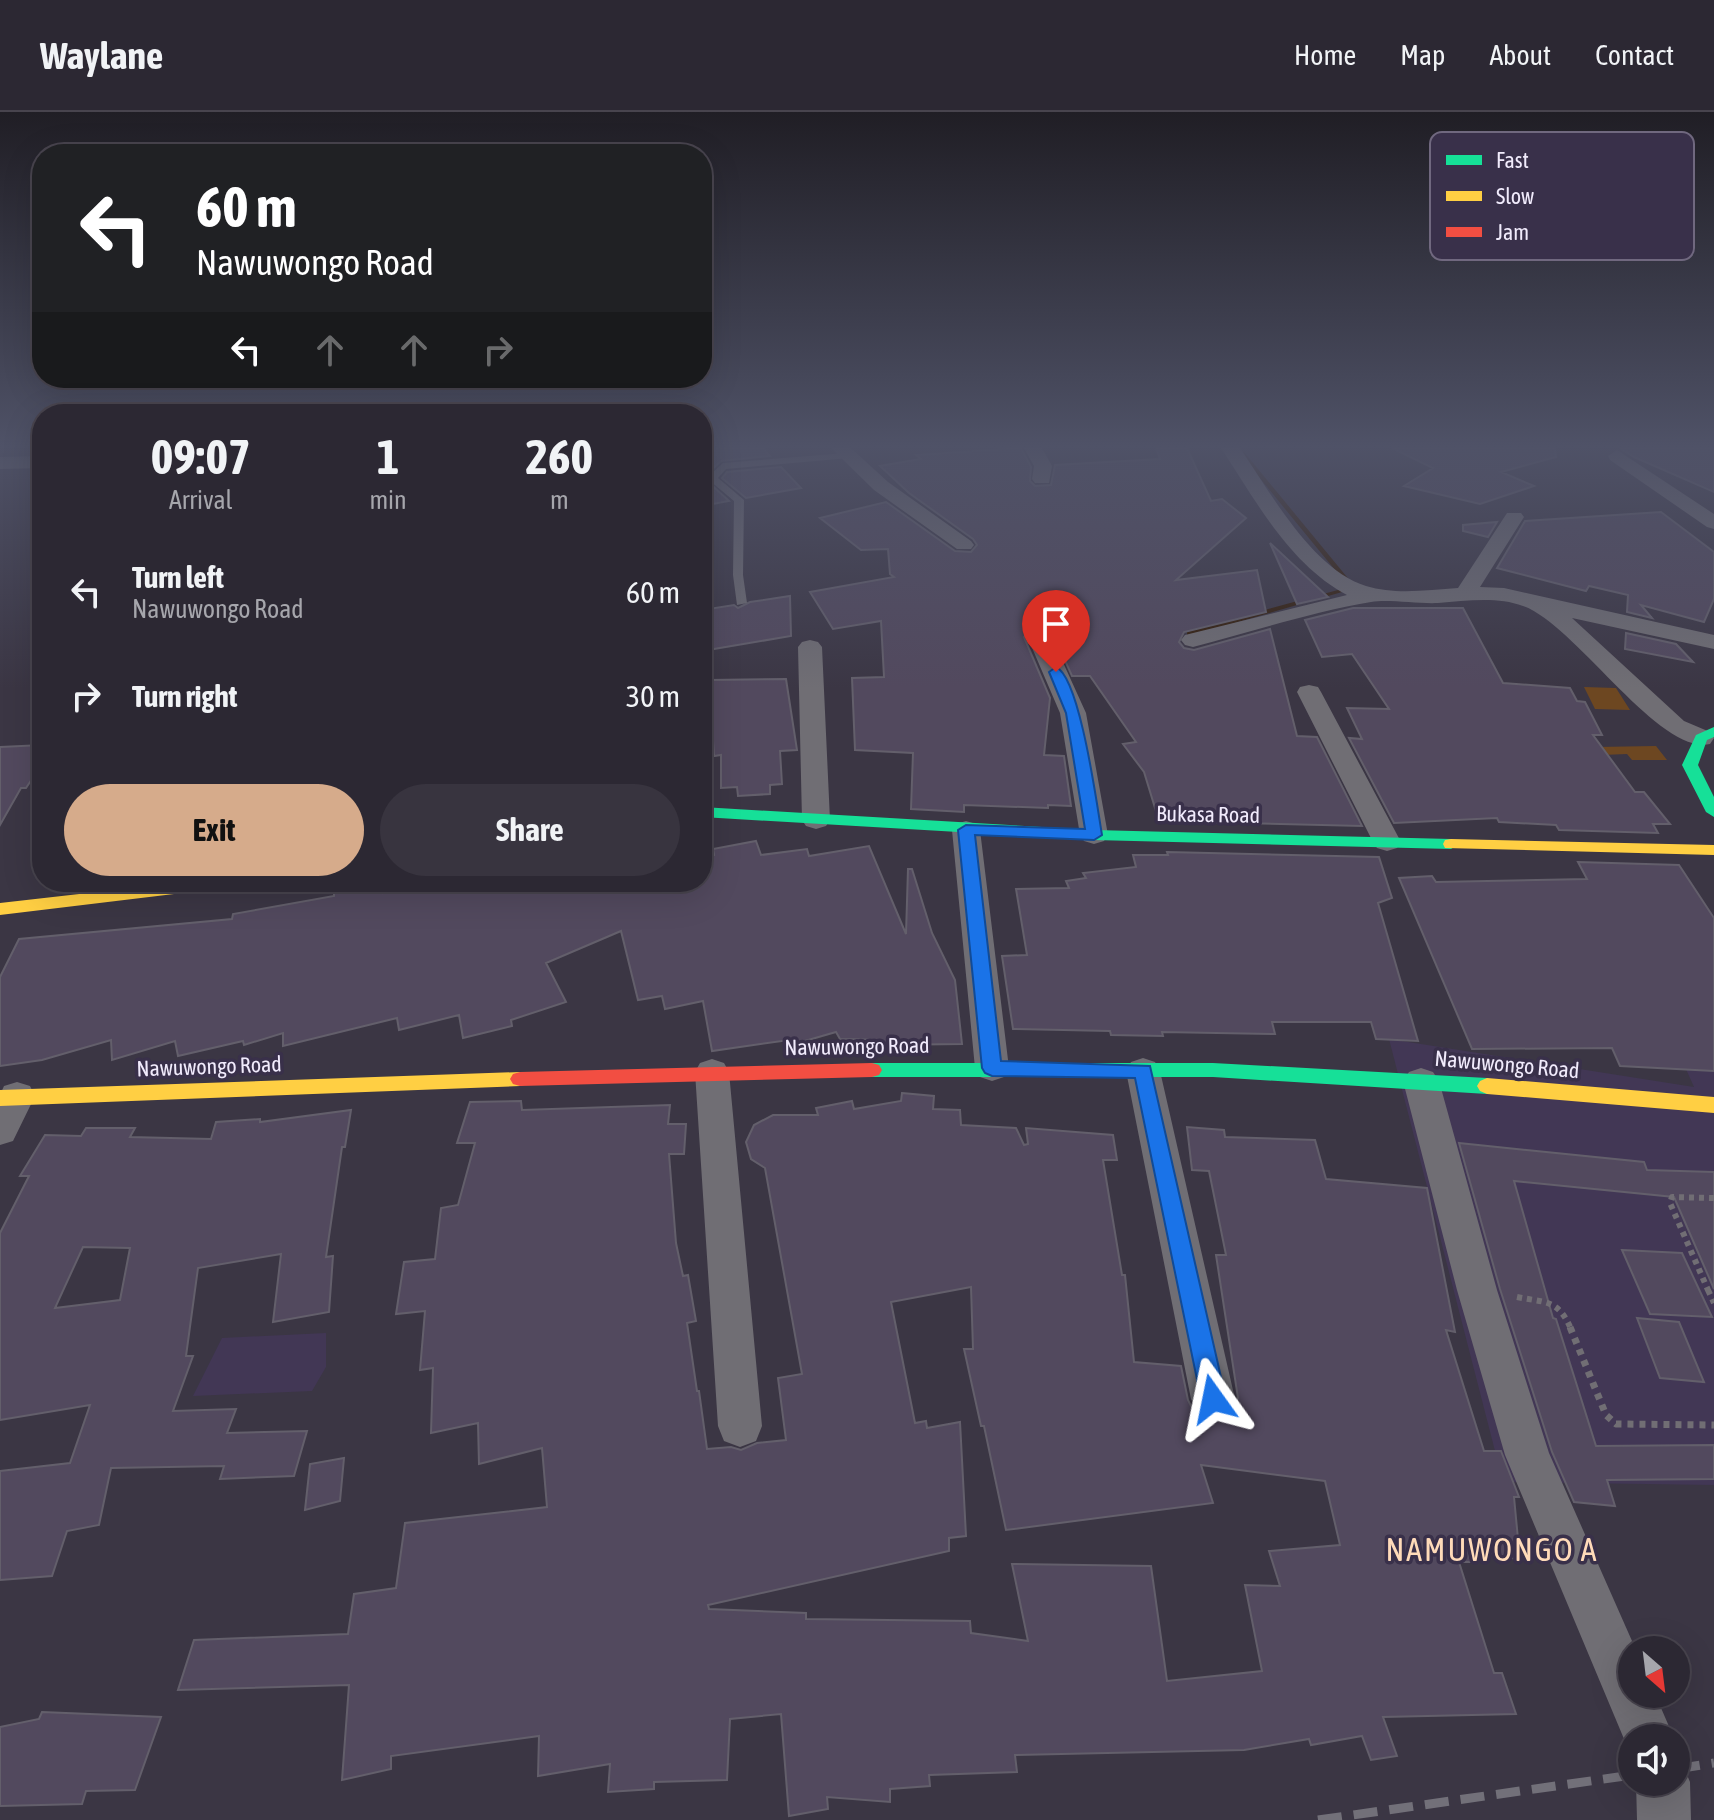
<!DOCTYPE html>
<html lang="en">
<head>
<meta charset="utf-8">
<style>
  :root { --surface:#2c2833; --page:#38343f; --text:#f1f3f6; --muted:#a6a6ac; --line:#48444e; --accent:#d6ab8b }
  body { margin:0; font-family:"Asap Condensed",sans-serif; background:var(--page); color:var(--text); height:100vh; display:flex; flex-direction:column; font-size:30px; white-space:nowrap }
  * { box-sizing:border-box; margin:0 }
  p { font-size:26px; color:var(--muted) }
  .icon { flex:none; width:44px; height:44px; fill:none; stroke:currentColor; stroke-width:2; stroke-linecap:round; stroke-linejoin:round }
  .map { position:relative; flex:1; overflow:hidden }
  .panel { position:absolute; left:32px; top:292px; width:680px; height:488px; display:flex; flex-direction:column; background:var(--surface); border-radius:32px; box-shadow:0 8px 32px #0002,0 0 0 2px var(--line) }
  .panel>* { flex:none }
  .guide { position:absolute; left:32px; top:32px; width:680px; height:244px; border-radius:32px; box-shadow:0 8px 32px #0002,0 0 0 2px var(--line); background:#202124; color:#fff; overflow:hidden }
  .needle { width:52px; rotate:152deg }
  .buttons { position:absolute; left:1618px; top:1524px; display:grid; gap:16px }
  .buttons a { display:grid; place-items:center; width:72px; height:72px; border-radius:50%; background:var(--surface); box-shadow:0 8px 32px #0002,0 0 0 2px var(--line); font-size:40px }
  .pin { position:absolute; display:grid; place-items:center; width:68px; height:68px; color:#fff; margin:-82px -34px; border-radius:50% 50% 50% 0; rotate:-45deg; box-shadow:0 0 8px #0007 }
  .pin .icon { rotate:45deg }
  .me { position:absolute; width:88px; margin:-44px; rotate:348deg; stroke-linejoin:round; filter:drop-shadow(0 0 6px #0008) }
  .turn { display:flex; align-items:center; gap:28px; height:168px; padding:0 32px; font-size:36px }
  .turn .icon { width:104px; height:104px; stroke-width:2.5 }
  .turn b { display:block; font-size:56px; line-height:68px }
  .lanes { display:flex; align-items:center; height:76px; padding:0 32px; background:#0003; justify-content:center; gap:40px; direction:ltr }
  .lanes .off { opacity:.35 }
  .eta { display:flex; justify-content:space-evenly; align-items:center; height:136px; text-align:center }
  .eta b { font-size:48px; font-weight:700; line-height:56px }
  .button { display:flex; gap:16px; margin-top:auto; padding:16px 32px }
  .button a { flex:1; height:92px; border-radius:48px; background:var(--accent); color:#111; font-size:32px; font-weight:700; line-height:92px; text-align:center }
  .button a+a { background:var(--page); color:var(--text) }
  ul { padding:0; list-style:none }
  li { display:flex; align-items:center; gap:24px; height:104px; padding:0 32px }
  li div { flex:1 }
  li b { display:block; font-size:30px }
  li em { font-style:normal }
  header { display:flex; align-items:center; gap:48px; box-sizing:border-box; height:112px; padding:0 40px; background:var(--surface); border-bottom:2px solid var(--line) }
  header strong { font-size:38px }
  nav { display:flex; gap:44px; margin-inline-start:auto; font-size:28px }
  .map>svg:first-child { display:block }
</style>
</head>
<body>
<header>
<strong>Waylane</strong>
<nav><a>Home</a><a>Map</a><a>About</a><a>Contact</a></nav>
</header>
<div class="map">
<svg width="1714" height="1708" viewBox="0 0 1714 1708">
  <rect width="100%" height="100%" fill="#3b3644"/>
  <path fill="#423755" d="M1389 927 1694 975 1681 946H1714V1373L1503 1370Z
    M326 1221V1255L312 1279 193 1284 222 1226Z"/>
  <path fill="#6d4721" d="M1584 575 1616 576 1630 598 1595 597Z
    M1656 634 1667 648H1632L1627 642 1602 643 1596 635Z"/>
  <g fill="none" stroke-linecap="round" stroke-linejoin="round">
    <path fill="#331d09" fill-rule="evenodd" d="M1240 340H1244L1356 476 1193 523H1187V519L1349 475 1240 342Z"/>
  </g>
  <path fill="#52495e" stroke="#635f6b" stroke-width="2" fill-rule="evenodd" d="M702 336H763L770 344 721 349 707 362 706 368 729 389 702 394Z
    M1021 336 1031 355 1030 369 1035 374 1051 373 1055 353 1160 347 1156 336H1187L1211 389 1222 387 1246 406 1176 468 1257 458 1266 500 1184 520 1179 530 1184 536 1194 538 1270 517 1297 624 1317 625 1362 714 1159 709 1144 660 1123 632 1136 630 1090 564H1072L1053 522 1040 514 1029 517 1024 525 1050 586 1044 643 1064 644 1071 694 1048 693V696L964 693V700L911 697 913 641 855 638 852 566 884 565 881 509 833 517 810 480 894 465 890 462 888 437 861 438 820 406 886 390 955 439 971 440 977 433 973 427 909 381 880 354 921 347 916 343Z
    M1392 336H1555L1556 345 1501 360 1534 374 1480 392 1404 374 1433 356Z
    M1620 336H1714V380L1634 345Z
    M781 355 801 376 746 386 722 366 727 360Z
    M1661 400 1714 440V487L1704 510 1641 493 1652 506 1627 500 1628 483 1589 474 1586 479 1497 456 1525 409Z
    M1497 410 1488 425 1463 419V413Z
    M1270 431 1328 485 1297 492Z
    M790 484 791 524 702 539V498L734 493 738 496 750 490Z
    M1353 496H1463L1503 571 1570 576 1577 589 1585 590 1602 623H1593L1635 680H1644L1670 712H1653L1658 721 1559 718 1556 713 1499 710 1497 706 1394 711 1349 626 1362 627 1347 596 1389 597 1352 542 1322 545 1305 508Z
    M1626 521 1676 532 1693 550 1625 537Z
    M786 567 797 638 780 639 782 672 770 673V682L738 684 737 675 721 676V643L714 644 709 568Z
    M42 633V652L26 676H21L0 713V635Z
    M756 729 761 743 807 737 809 744 869 734 906 822 908 757H912L932 821 955 868 962 932 882 933V928L840 927 836 920 791 933 789 928 712 939 703 889 665 897 662 884 638 888 621 819 546 851 566 890 511 908 512 914 463 926 459 903 399 918 397 906 283 934V921L244 933 243 929 178 944 175 929 112 948 111 928 42 948 0 954V865L19 827 232 807 233 802 334 784V780L364 773 365 778 381 775 383 781 419 770H702V745L714 743 713 737Z
    M1167 740 1379 745 1392 786 1378 791 1418 929 1376 927 1371 910H1272L1275 922 1162 920 1163 924 1111 923 1110 919 1013 917 1002 844 1027 843 1016 777 1069 776 1066 769 1086 766 1083 761 1136 755 1133 743H1168Z
    M1578 750 1679 753 1714 806V959L1620 954 1612 936 1472 937 1399 766 1432 764 1436 770 1587 767Z
    M902 981 934 984 933 997 960 998 961 1013 1016 1016 1024 1033 1028 1032 1026 1016 1113 1023 1117 1048H1103L1122 1163H1125L1134 1250 1181 1254 1188 1288 1195 1302 1212 1310 1229 1304 1238 1286 1216 1143H1226L1209 1059 1192 1058 1187 1015 1224 1018 1225 1025 1315 1028 1326 1067 1427 1076 1455 1220 1446 1218 1484 1339H1501L1519 1385H1514L1520 1448 1466 1435 1471 1450H1459L1494 1561H1502L1516 1602 1383 1605 1397 1644 1371 1648 1362 1624 1311 1633 1309 1627 1244 1638 1015 1643 1017 1660 929 1663 930 1674 890 1677V1690L827 1685 828 1697 789 1704 781 1602 730 1607 727 1668 654 1670V1677L608 1680 610 1652 538 1664 539 1624 391 1644V1657L342 1668 349 1573 178 1578 194 1528 348 1522 354 1482 396 1476 405 1411 547 1395 542 1336 479 1352 478 1311 431 1321 433 1256 420 1258 425 1199 396 1202 404 1150 435 1147 441 1096 458 1093 475 1031H457L470 990 521 989 522 998 670 993 668 1012H686L684 1042H669L676 1131 683 1164 688 1163 696 1209 687 1211 697 1279H699L707 1337 731 1335 741 1338 757 1331 786 1328 778 1266 802 1262 765 1056 751 1047 746 1030 754 1013 773 1003H818L816 996 852 989 854 997 901 989ZM971 1175 973 1237H964L981 1314H984L1006 1418 1213 1391 1201 1353 1325 1369 1340 1433 1269 1439 1280 1474 1245 1473 1262 1559 1167 1569 1151 1454 1012 1452 1028 1529 971 1521 970 1509 806 1507V1501L709 1497 708 1493 949 1439V1426L966 1424 960 1310 927 1316 926 1309 915 1311 891 1190Z
    M351 998 345 1035H342L326 1145 333 1144 329 1200 273 1210 281 1142 198 1156 186 1244H193L173 1299 236 1297 227 1321 307 1319 294 1364 220 1367 224 1354 111 1356 99 1413 67 1419 52 1464 0 1468V1359L70 1351 90 1293 0 1308V1121L29 1064H20L45 1023 81 1024 86 1016H135L130 1025 211 1027 216 1010 260 1007V1010ZM83 1135 130 1136 120 1188 55 1196Z
    M1459 1031 1644 1050 1647 1058 1714 1060V1177L1674 1085 1514 1069 1553 1206 1556 1207 1596 1334 1714 1333V1367L1607 1368 1615 1394 1574 1390 1552 1340 1500 1177Z
    M1622 1138 1682 1141 1712 1205 1650 1202Z
    M1637 1206 1679 1210 1704 1270 1660 1266Z
    M344 1346 340 1389 305 1398 310 1352Z
    M42 1600 161 1605 135 1678 86 1679 82 1692 0 1694V1615L39 1607Z"/>
  <g fill="none" stroke-linecap="round" stroke-linejoin="round">
    <path stroke="#716e74" stroke-width="6" stroke-dasharray="5 5" stroke-linecap="butt" d="M1714 1086 1672 1085 1670 1091 1708 1178 1714 1179
      M1708 1178 1714 1191
      M1517 1185C1546 1191 1558 1187 1571 1217"/>
    <path stroke="#716e74" stroke-width="7" stroke-dasharray="6 6" stroke-linecap="butt" d="M1570 1215 1606 1303 1616 1312 1714 1313"/>
    <path fill="#706e74" fill-rule="evenodd" d="M846 341 851 344 849 346 726 357 718 366 744 388 743 463 747 491 737 493 733 463 734 389 709 368V364L723 351Z"/>
    <path fill="#706e74" fill-rule="evenodd" d="M831 336H851L888 370 971 429 974 433 971 437H957L874 378Z
      M1024 336H1042L1052 354 1049 371H1035L1032 367 1034 354Z
      M1221 336H1240C1270 380 1313 458 1366 474 1395 483 1428 478 1458 476L1507 401H1521L1524 405 1480 475 1504 476 1714 523V537L1572 506 1684 609 1710 620 1714 626 1710 632C1659 644 1576 513 1523 494 1497 484 1465 489 1438 491 1418 492 1388 487 1371 490 1311 500 1252 520 1193 535L1185 533 1181 528 1185 523 1347 483C1289 452 1256 389 1221 336Z
      M1617 338 1714 402V417L1707 415 1610 348 1608 344Z
      M42 344V356L0 357V345Z
      M1039 517 1047 519 1051 524 1086 601 1108 723 1104 729 1094 732 1084 729 1080 723 1060 601 1027 524 1031 519Z
      M810 528 818 530 822 535 830 708 826 714 816 717 806 714 802 708 798 535 802 530Z
      M1309 573 1318 575 1321 580 1401 730 1397 736 1387 739 1377 736 1373 730 1297 580 1300 575Z
      M966 709 976 712 980 718 1009 956 1004 965 992 969 980 965 975 956 952 718 956 712Z
      M1143 946 1155 950 1160 959 1235 1287 1228 1301 1213 1307 1198 1301 1191 1287 1126 959 1131 950Z
      M712 947 724 951 729 960 762 1314 756 1329 740 1335 724 1329 718 1314 695 960 700 951Z
      M1421 956 1433 960 1439 969 1497 1178 1549 1341 1636 1538H1632V1582H1655L1674 1626H1632V1646L1505 1343 1457 1178 1403 969 1409 960Z
      M17 970 30 974 35 984 13 1029 0 1033V983L4 974Z
      M1676 1649 1682 1651 1690 1670 1691 1708H1637L1636 1670H1676Z"/>
    <path fill="#16e098" fill-rule="evenodd" d="M1714 615V625L1707 628 1698 653 1714 685V705L1706 700 1682 653 1696 623Z
      M702 695 1094 718 1451 727 1459 732 1451 737 1094 728 702 705Z
      M872 951H1213L1487 966 1494 969 1497 974 1494 979 1487 982 1213 965H872L865 963 862 958 865 953Z"/>
    <path fill="#ffcf43" fill-rule="evenodd" d="M1451 727 1714 733V743L1445 736 1443 732 1445 728Z
      M185 770H240L232 775 0 803V791Z
      M520 960 527 962 530 967 527 972 520 974 0 994V978Z
      M1487 966 1714 985V1001L1487 982 1480 979 1477 974 1480 969Z"/>
    <path fill="#f24e42" fill-rule="evenodd" d="M872 951 879 953 882 958 879 963 872 965 520 974 513 972 510 967 513 962 520 960Z"/>
    <path stroke="#727079" stroke-width="9" stroke-dasharray="24 12" stroke-linecap="butt" d="M1676 1657 1714 1651
      M1318 1708 1632 1663"/>
  </g>
  <linearGradient id="sky" x2="0" y2="1"><stop stop-color="#201e25"/><stop offset="0.58" stop-color="#4f5267"/><stop offset="1" stop-color="#4f5267" stop-opacity="0"/></linearGradient>
  <rect width="1714" height="576" fill="url(#sky)"/>
  <path fill="#1a73e8" stroke="#114b97" stroke-width="2" d="M1056 555C1080 565 1097 694 1102 723L1094 728 975 723 1001 949 1150 954 1226 1287 1222 1295 1213 1299 1205 1295 1201 1287 1135 966 992 964 985 961 982 956 958 718 966 713 1085 717 1066 601 1049 560Z"/>
  <g text-anchor="middle" dominant-baseline="central" stroke-width="7" stroke-linejoin="round" paint-order="stroke">
    <g font-size="22" fill="#f1ebfc" stroke="#39304a">
      <text transform="translate(1208 702) rotate(1)">Bukasa Road</text>
      <text transform="translate(857 934) rotate(-1)">Nawuwongo Road</text>
      <text transform="translate(1507 952) rotate(5)">Nawuwongo Road</text>
      <text transform="translate(209 954) rotate(-2)">Nawuwongo Road</text>
    </g>
    <g font-size="32" letter-spacing="2" fill="#ffdbb9" stroke="#39304a">
      <text x="1492" y="1437">NAMUWONGO A</text>
    </g>
  </g>
  <rect x="1430" y="20" width="264" height="128" rx="12" fill="#39304a" stroke="#70687f" stroke-width="2"/>
  <rect x="1446" y="43" width="36" height="10" fill="#16e098"/>
  <rect x="1446" y="79" width="36" height="10" fill="#ffcf43"/>
  <rect x="1446" y="115" width="36" height="10" fill="#f24e42"/>
  <g font-size="22" fill="#f1ebfc">
    <text x="1496" y="56">Fast</text>
    <text x="1496" y="92">Slow</text>
    <text x="1496" y="128">Jam</text>
  </g>
</svg>
<div class="buttons">
<a><svg class="needle" viewBox="-14 -14 28 28"><path d="M0-13l5 13h-10z" fill="#e53935"/><path d="M0 13l5-13h-10z" fill="#a6a6ac"/></svg></a>
<a><svg class="icon" aria-label="sound" viewBox="0 0 24 24"><path d="M4 9h4l5-4v14l-5-4H4zM17 9q2 3 0 6"/></svg></a>
</div>
<div class="pin" style="left:1056px;top:560px;background:#d93025"><svg class="icon" aria-label="arrive" viewBox="0 0 24 24"><path d="M6 21V4h12l-3 4 3 4H6"/></svg></div>
<svg class="me" style="left:1213px;top:1287px" viewBox="-20 -20 40 40"><path d="M0-17L14 15 0 8-14 15z" fill="#1a73e8" stroke="#fff" stroke-width="4"/></svg>
<div class="guide">
<div class="turn"><svg class="icon" aria-label="left" viewBox="0 0 24 24"><path d="M17 20v-9H6M10 6l-5 5 5 5"/></svg><div><b>60 m</b>Nawuwongo Road</div></div>
<div class="lanes"><svg class="icon" aria-label="left" viewBox="0 0 24 24"><path d="M17 20v-9H6M10 6l-5 5 5 5"/></svg><svg class="icon off" aria-label="ahead" viewBox="0 0 24 24"><path d="M12 20V5M6 11l6-6 6 6"/></svg><svg class="icon off" aria-label="ahead" viewBox="0 0 24 24"><path d="M12 20V5M6 11l6-6 6 6"/></svg><svg class="icon off" aria-label="right" viewBox="0 0 24 24"><path d="M7 20v-9h11M14 6l5 5-5 5"/></svg></div>
</div>
<section class="panel">
<div class="eta">
<div><b>09:07</b><p>Arrival</p></div>
<div><b>1</b><p>min</p></div>
<div><b>260</b><p>m</p></div>
</div>
<ul>
<li><svg class="icon" aria-label="left" viewBox="0 0 24 24"><path d="M17 20v-9H6M10 6l-5 5 5 5"/></svg><div><b>Turn left</b><p>Nawuwongo Road</p></div><em>60 m</em></li>
<li><svg class="icon" aria-label="right" viewBox="0 0 24 24"><path d="M7 20v-9h11M14 6l5 5-5 5"/></svg><div><b>Turn right</b></div><em>30 m</em></li>
</ul>
<div class="button"><a>Exit</a><a>Share</a></div>
</section>
</div>
</body>
</html>
